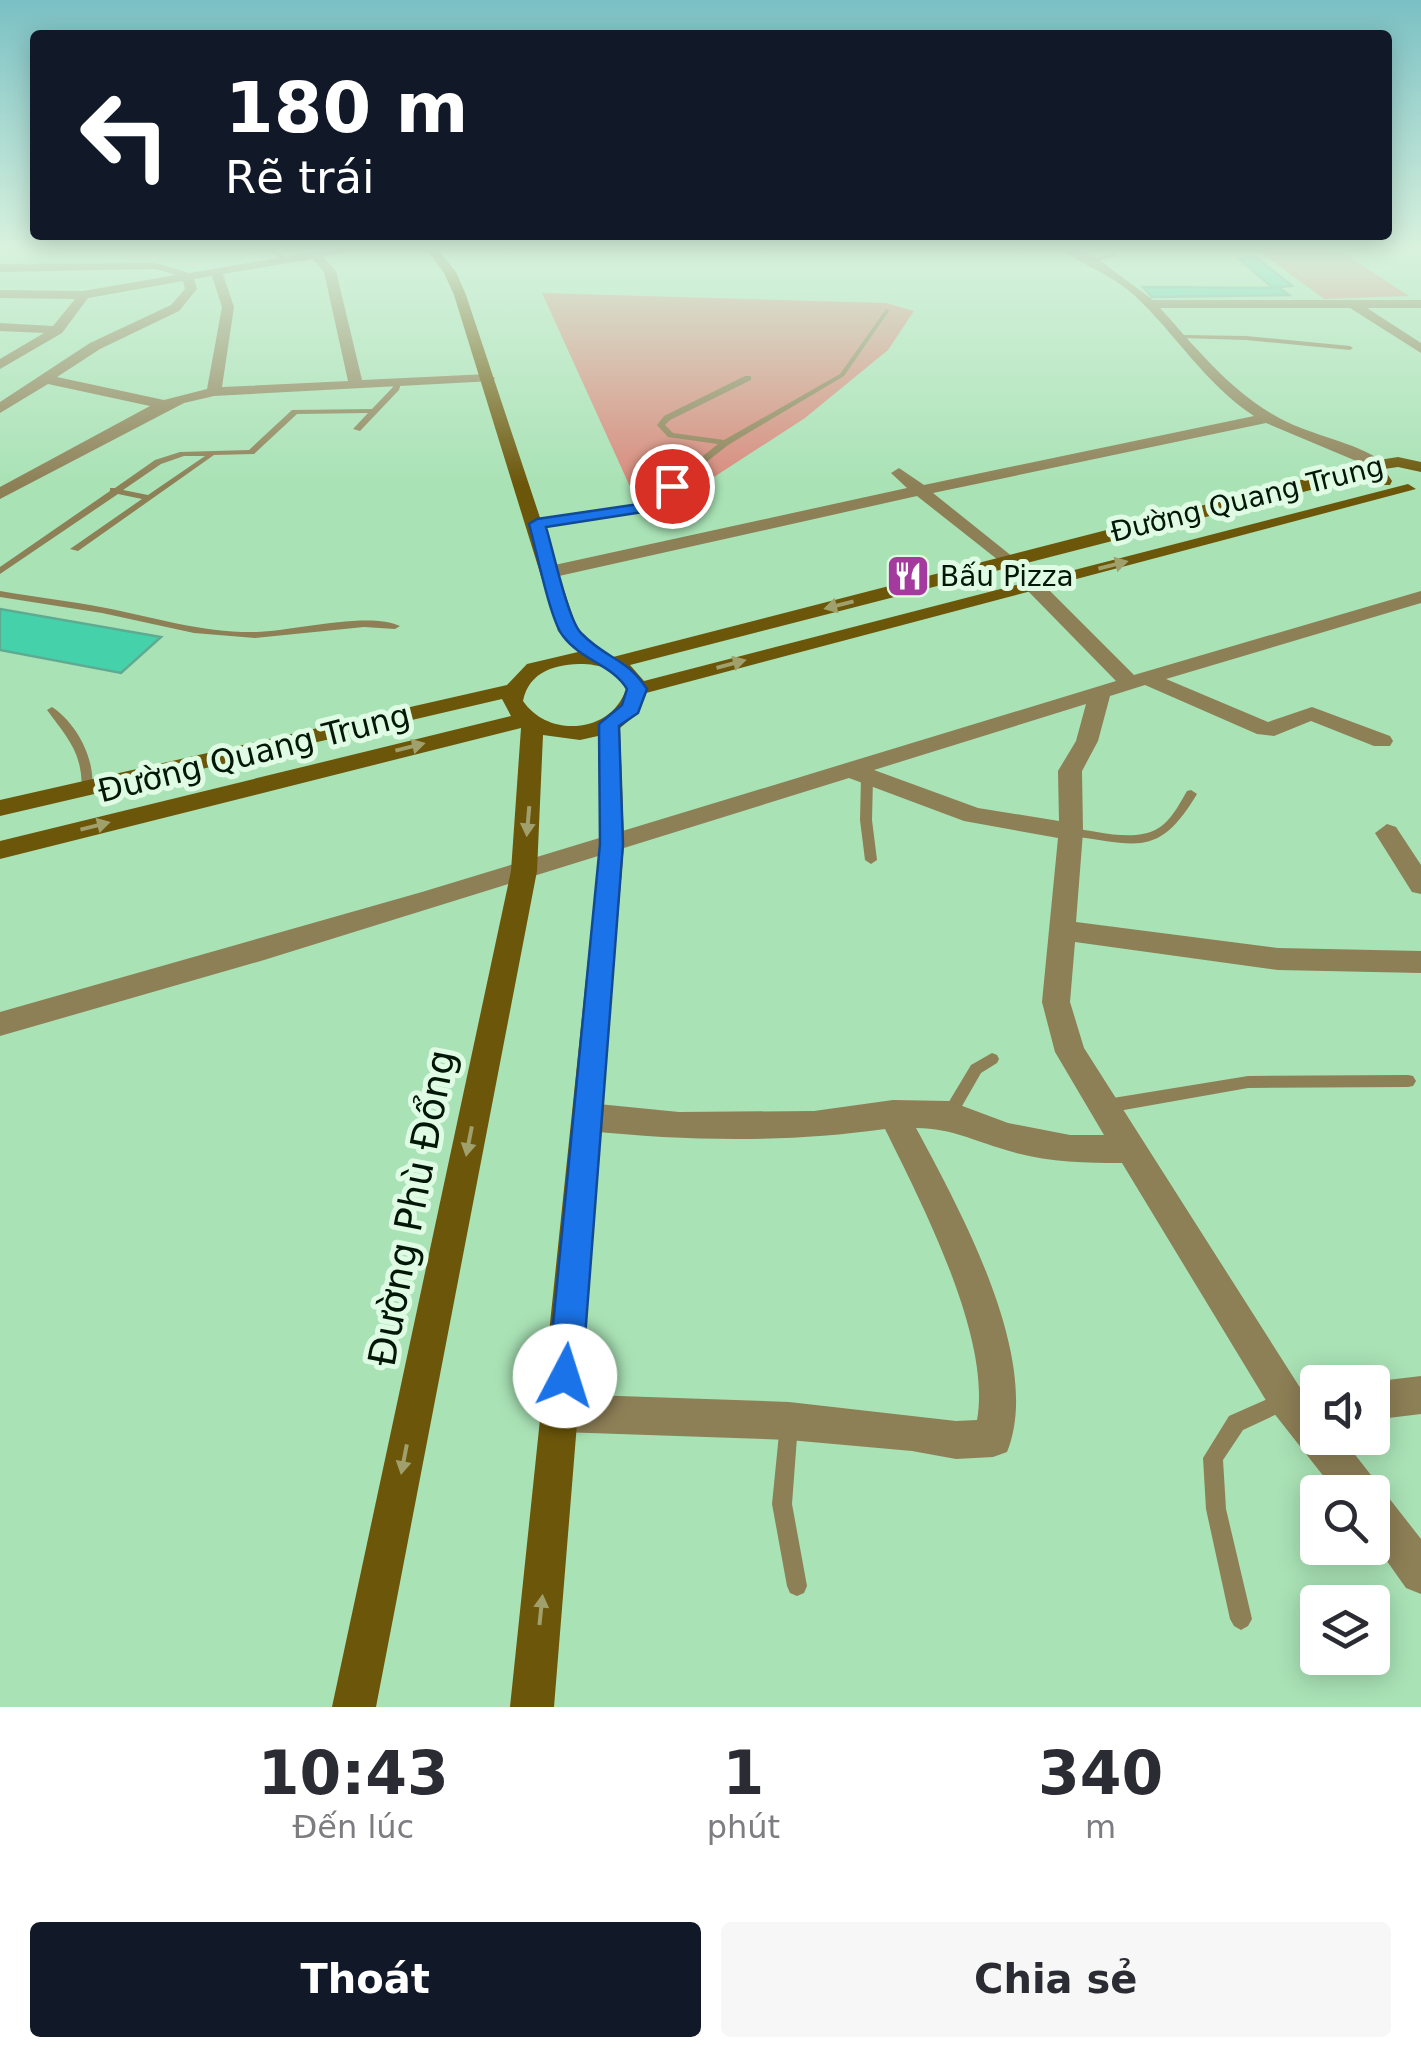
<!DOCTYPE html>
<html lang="vi">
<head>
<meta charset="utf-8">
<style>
  :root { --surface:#fff; --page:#f7f7f7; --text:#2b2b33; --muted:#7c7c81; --accent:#111827 }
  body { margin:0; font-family:"DejaVu Sans",sans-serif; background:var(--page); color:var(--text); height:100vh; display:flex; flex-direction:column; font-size:38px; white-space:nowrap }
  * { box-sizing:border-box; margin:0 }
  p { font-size:32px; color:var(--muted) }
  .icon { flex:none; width:55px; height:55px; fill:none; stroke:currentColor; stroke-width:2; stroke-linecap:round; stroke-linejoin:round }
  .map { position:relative; height:1707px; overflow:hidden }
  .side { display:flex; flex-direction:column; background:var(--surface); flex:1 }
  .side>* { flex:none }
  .top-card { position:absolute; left:30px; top:30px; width:1362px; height:210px; border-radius:10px; box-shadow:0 5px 25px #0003; background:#111827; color:#fff; overflow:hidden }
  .controls { position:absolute; left:1300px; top:1365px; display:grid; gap:20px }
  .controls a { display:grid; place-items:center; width:90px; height:90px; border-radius:10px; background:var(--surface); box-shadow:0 5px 25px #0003; font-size:50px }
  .pin { position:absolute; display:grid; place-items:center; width:85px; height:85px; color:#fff; margin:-42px; border:5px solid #fff; border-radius:50%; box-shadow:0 2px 10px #0007 }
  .me { position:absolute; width:110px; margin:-55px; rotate:5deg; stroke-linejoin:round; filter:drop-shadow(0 0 8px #0008) }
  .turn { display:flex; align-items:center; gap:35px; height:210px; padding:0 30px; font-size:45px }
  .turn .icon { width:130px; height:130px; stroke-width:2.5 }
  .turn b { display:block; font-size:70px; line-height:85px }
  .eta { display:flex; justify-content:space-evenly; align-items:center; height:170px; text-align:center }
  .eta b { font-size:60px; font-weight:700; line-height:70px }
  .cta { display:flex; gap:20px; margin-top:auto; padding:20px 30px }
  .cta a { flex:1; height:115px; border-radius:10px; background:var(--accent); color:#fff; font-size:40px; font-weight:700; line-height:115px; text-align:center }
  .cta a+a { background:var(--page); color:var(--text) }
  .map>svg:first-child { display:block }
</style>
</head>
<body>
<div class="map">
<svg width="1421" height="1707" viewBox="0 0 1421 1707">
  <rect width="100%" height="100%" fill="#a9e2b5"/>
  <path fill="#d88b7d" d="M1334 247 1409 296 1324 299 1256 249Z
    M542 293 886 303 914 311 888 350 805 418 714 477 642 513Z"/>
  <path fill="#45d2ab" stroke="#5fab92" stroke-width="2.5" d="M1238 258H1257L1292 286 1278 287 1289 295 1152 297 1143 287 1273 288Z
    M0 609 161 637 121 673 0 650Z"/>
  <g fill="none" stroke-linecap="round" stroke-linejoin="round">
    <path fill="#8d7f56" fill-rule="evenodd" d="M253 247 273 248 291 261 286 262 270 251 251 250Z
      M1115 253 1117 256 1096 261 1093 259Z
      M886 309 889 311 844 376 728 445 646 510 537 527 533 524 537 521 640 506 718 444 668 437 657 425 664 416 745 376H751V380L670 420 665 425 673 433 724 440 840 374Z
      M1183 335 1246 336 1350 346 1353 348 1350 350 1246 340 1181 338V336Z
      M394 381 401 383 399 390 360 431 353 429 368 413 297 414 254 454 214 455 78 551 70 549 142 499 118 494 0 574V567L110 491V488H115L155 460 180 452 249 450 292 410 372 409 393 387ZM184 456H205L148 495 123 490 161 464Z
      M0 591C35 597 71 601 106 608 155 618 205 633 256 632 293 631 369 611 400 626L395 629 364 627 255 638 194 633 102 613 0 597Z
      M52 707C77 723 98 763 91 793H83C81 785 82 776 80 768 76 745 60 728 47 710Z
      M867 774 873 778 872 820 877 860 871 864 865 860 860 820 861 778Z
      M1191 790 1197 794C1158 859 1137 844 1071 836L1065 832 1071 828C1099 831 1140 845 1164 824 1174 815 1180 803 1187 791Z
      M992 1053 997 1055 999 1059 997 1063 981 1073 954 1120 949 1122 944 1120 941 1115 971 1065Z
      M1408 1075 1413 1076 1416 1081 1413 1086 1408 1087 1248 1088 1107 1113 1102 1111 1099 1106 1102 1101 1107 1099 1248 1076Z
      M1283 1392 1290 1394 1292 1401 1290 1408 1243 1430 1223 1460 1226 1509 1252 1619 1248 1626 1241 1630 1234 1626 1230 1619 1206 1509 1203 1458 1229 1416Z
      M789 1415 796 1417 798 1424 792 1504 807 1586 804 1593 797 1596 790 1593 787 1586 772 1504 780 1424 782 1417Z"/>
    <path fill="#8d7f56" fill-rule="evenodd" d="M350 246H375L323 257 336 271 362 380 488 374 495 378 493 381 214 396 184 403 0 499V487L150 406 48 384 0 413V402L90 343 171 305 185 289 183 281 88 298 62 333 0 369V359L44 333 0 331V323L53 326 75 299 0 298V290L83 291 176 275 156 269 0 272V264L156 263 189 273ZM313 259 324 272 348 381 222 387 234 307 223 274ZM212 276 222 307 207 389 164 400 57 377 100 349 179 311 197 289 194 279Z
      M1056 246H1070L1095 257 1153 300H1421V308H1367L1421 343V353L1350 308H1160C1199 351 1234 396 1287 422 1318 437 1362 444 1387 465L1373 468 1266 423 933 493 1013 557V565L1007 567 917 496 550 578 541 572 550 566 907 488 891 473 899 468 924 485 1254 416C1205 384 1176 334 1134 295 1110 273 1079 264 1056 246Z
      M1033 579 1040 581 1134 675 1421 591V603L1166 679 1268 722 1312 707 1390 736 1393 741 1390 746H1374L1311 721 1274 736 1257 734 1145 685 1110 696 1098 741 1082 771 1083 832 1076 922 1278 948 1421 951V973L1278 970 1075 942 1070 1002 1084 1048 1299 1386 1318 1408V1438H1342L1421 1539V1594L1406 1588 1372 1540V1492H1336L1273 1412 1122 1163C1083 1163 1044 1162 1006 1150 971 1140 955 1129 916 1128 959 1208 1044 1361 1007 1452L993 1457 956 1459 912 1451 789 1440 561 1432 548 1426 542 1413 548 1400 561 1394 789 1402 956 1421 977 1420C992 1338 921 1202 885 1129 785 1143 688 1141 588 1131L577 1127 573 1117 577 1107 588 1103 679 1112 814 1111 893 1100 949 1101 1008 1123 1070 1135H1104L1055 1052 1042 1002 1058 838 964 821 849 778 264 960 0 1036V1012L422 892 1116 681 1026 589V581ZM1086 704 1076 741 1058 771 1059 821 978 808 874 770Z
      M1387 824 1396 827 1421 865V894L1412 892 1375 833Z
      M1421 1376V1414L1372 1420 1371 1382Z"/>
    <path fill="#6c560a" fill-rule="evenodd" d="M424 246H435L456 272 466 295 577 629 605 655 613 657 1379 460 1398 457 1421 462V472L1398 467 1384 469 1392 481 1390 485H1378L1369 475 630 665 644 681 1408 484 1416 489 646 693 639 712 620 728 624 844 554 1707H510L600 844 598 736 580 740 543 735 537 871 376 1707H332L511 871 521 728 0 859V841L511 716 502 699 0 816V800L507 685 527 664 578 652 558 631 454 295 444 273ZM584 664C603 665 618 671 626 689 612 733 549 739 523 701 529 671 556 664 584 664Z"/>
  </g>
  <defs><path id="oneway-solid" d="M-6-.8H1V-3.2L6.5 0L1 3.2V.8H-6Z" transform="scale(2.5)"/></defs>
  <g fill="#a0a06c">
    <use href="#oneway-solid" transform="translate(1113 565) rotate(-14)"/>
    <use href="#oneway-solid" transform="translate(839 605) rotate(166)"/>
    <use href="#oneway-solid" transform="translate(731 664) rotate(-15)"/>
    <use href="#oneway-solid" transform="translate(410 747) rotate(-14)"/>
    <use href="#oneway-solid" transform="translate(528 821) rotate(95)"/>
    <use href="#oneway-solid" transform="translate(95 826) rotate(-14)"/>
    <use href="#oneway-solid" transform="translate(469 1141) rotate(101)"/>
    <use href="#oneway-solid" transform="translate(404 1459) rotate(101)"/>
    <use href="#oneway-solid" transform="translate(541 1610) rotate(-84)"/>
  </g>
  <linearGradient id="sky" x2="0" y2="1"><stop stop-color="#7ac0c4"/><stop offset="0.51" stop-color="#d8f2de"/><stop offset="1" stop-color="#d8f2de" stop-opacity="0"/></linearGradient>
  <rect width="1421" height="485" fill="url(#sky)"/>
  <path fill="#1a73e8" stroke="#114b97" stroke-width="2.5" d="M666 482 679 486 649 511 546 527C553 550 568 620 581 633 607 660 626 657 647 689L638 713 619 726 623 844 582 1376 577 1388 565 1393 553 1388 548 1376 600 844 599 724 622 705 627 689C613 665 582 661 563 636 550 620 536 548 529 524L537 519 639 504Z"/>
  <defs>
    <g id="restaurant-square" transform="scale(2.25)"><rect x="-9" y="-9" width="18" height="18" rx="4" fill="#a43a9d" stroke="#dffbe4"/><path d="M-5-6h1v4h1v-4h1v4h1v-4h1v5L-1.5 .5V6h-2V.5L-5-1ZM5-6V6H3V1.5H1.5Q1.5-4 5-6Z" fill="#fff"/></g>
  </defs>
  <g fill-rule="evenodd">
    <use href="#restaurant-square" x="908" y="576"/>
  </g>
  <g text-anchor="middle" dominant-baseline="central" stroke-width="10" stroke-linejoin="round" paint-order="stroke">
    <g font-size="28" fill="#021707" stroke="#dffbe4">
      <text transform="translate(1247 499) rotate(-14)">Đường Quang Trung</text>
    </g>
    <g font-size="28" fill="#021707" stroke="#dffbe4" text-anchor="start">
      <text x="940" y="576">Bấu Pizza</text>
    </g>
    <g font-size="32" fill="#021707" stroke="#dffbe4">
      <text transform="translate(254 753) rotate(-14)">Đường Quang Trung</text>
    </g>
    <g font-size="38" fill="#021707" stroke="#dffbe4">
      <text transform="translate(412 1208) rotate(-79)">Đường Phù Đổng</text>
    </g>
  </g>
</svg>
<div class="controls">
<a><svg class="icon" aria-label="sound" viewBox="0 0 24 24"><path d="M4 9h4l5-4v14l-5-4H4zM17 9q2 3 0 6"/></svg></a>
<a><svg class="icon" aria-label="search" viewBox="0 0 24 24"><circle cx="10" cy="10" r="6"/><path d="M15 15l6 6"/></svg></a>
<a><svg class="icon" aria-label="layers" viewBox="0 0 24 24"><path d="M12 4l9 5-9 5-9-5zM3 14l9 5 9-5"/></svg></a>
</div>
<div class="pin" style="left:672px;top:486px;background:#d93025"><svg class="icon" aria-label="arrive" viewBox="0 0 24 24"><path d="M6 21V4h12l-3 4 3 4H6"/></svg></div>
<svg class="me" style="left:565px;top:1376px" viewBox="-20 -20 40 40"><circle r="19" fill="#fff"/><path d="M0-13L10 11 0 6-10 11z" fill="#1a73e8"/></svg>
<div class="top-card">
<div class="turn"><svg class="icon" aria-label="left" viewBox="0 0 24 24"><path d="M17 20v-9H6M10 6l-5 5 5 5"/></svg><div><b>180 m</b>Rẽ trái</div></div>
</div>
</div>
<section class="side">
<div class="eta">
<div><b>10:43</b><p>Đến lúc</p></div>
<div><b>1</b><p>phút</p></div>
<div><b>340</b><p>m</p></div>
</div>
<div class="cta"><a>Thoát</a><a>Chia sẻ</a></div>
</section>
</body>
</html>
